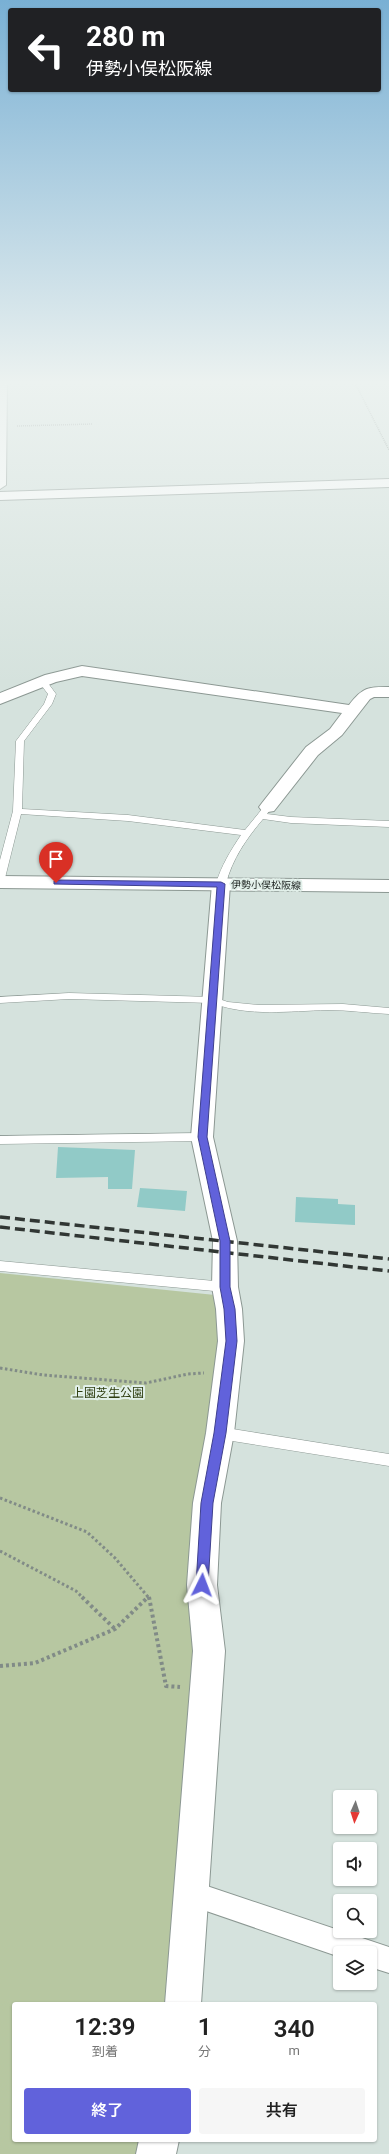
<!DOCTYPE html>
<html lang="ja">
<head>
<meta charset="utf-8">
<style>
  :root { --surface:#fff; --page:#f6f6f6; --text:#222; --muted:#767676; --accent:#6162db }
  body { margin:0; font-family:Roboto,"Noto Sans JP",sans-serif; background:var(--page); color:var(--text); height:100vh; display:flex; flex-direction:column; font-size:15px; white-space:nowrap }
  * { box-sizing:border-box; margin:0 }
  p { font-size:13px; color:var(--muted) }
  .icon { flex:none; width:22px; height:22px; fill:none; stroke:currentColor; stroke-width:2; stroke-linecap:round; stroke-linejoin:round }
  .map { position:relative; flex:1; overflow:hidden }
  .panel { position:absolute; left:12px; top:2002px; width:365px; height:140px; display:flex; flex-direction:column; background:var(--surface); border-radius:4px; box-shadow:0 1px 3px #0004 }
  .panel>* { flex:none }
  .banner { position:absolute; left:8px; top:8px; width:373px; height:84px; border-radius:4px; box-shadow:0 1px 3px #0004; background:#202124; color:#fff; overflow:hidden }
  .needle { width:26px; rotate:183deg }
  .controls { position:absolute; left:333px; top:1790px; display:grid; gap:8px }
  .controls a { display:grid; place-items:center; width:44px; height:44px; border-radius:4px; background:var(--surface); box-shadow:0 1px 3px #0004; font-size:20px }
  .pin { position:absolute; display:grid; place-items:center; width:34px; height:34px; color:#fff; margin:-41px -17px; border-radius:50% 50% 50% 0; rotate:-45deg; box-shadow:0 0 4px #0007 }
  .pin .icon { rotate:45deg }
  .me { position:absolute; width:44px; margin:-22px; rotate:3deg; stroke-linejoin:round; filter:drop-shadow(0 0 3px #0008) }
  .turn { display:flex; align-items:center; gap:14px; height:84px; padding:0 12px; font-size:18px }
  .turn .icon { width:52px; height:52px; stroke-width:2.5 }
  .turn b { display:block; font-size:28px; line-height:34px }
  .eta { display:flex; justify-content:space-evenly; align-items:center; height:68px; text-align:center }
  .eta b { font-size:24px; font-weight:600; line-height:28px }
  .cta { display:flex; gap:8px; margin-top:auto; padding:8px 12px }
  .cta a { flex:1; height:46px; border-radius:4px; background:var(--accent); color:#fff; font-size:16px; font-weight:600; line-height:46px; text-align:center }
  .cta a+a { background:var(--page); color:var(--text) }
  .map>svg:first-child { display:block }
</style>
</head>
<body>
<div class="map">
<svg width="389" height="2154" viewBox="0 0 389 2154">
  <rect width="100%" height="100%" fill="#d5e2dd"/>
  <path fill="#b7c7a1" d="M0 1273 215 1295 219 1329 198 1652 167 2004H14V2140H140L138 2154H0Z"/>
  <path fill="#91cac7" d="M58 1147 135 1150 132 1189H108V1177L56 1178Z
    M140 1188 187 1191 185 1211 137 1207Z
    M296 1197 338 1199V1204L355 1205V1225L295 1222Z"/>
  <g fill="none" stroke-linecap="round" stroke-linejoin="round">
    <g stroke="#8c9893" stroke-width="1">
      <path id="service" d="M39 679H45L56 694 52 704 24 741 22 809 128 815 245 830 262 809 265 808 269 811 267 814 291 817 389 821V827L291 823 263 819C247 838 232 859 226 884L221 887 216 884C221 866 231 850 241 835L128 821 21 814 5 878 0 881V860L13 811 16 741 44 704 48 694 38 681Z
        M69 993 213 997 228 1002 258 1005 343 1004 389 1008V1014C368 1013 348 1010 328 1010 289 1011 249 1017 212 1003L69 999 0 1003V997Z
        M202 1133 208 1137 202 1141 0 1144V1136Z
        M0 1261 225 1282 229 1284 231 1287 229 1290 225 1292 0 1271Z
        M220 1427 389 1454V1466L220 1439 215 1437 213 1433 215 1429Z"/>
    </g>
    <g stroke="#8c9893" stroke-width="2">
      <path id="pedestrian" d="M192 1881 389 1947V1973L370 1967V1953H340V1957L183 1903 179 1894 183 1885Z"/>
    </g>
    <g stroke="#8c9893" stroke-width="2">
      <path id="minor" d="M82 666 349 705C363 687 368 687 389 687V697H374L370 699 342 735 318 755 274 811 268 812 262 811 259 807 262 803 306 747 330 729 342 713 82 676 56 682 0 704V693L45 675Z
        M221 878 228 880 230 884 213 1137 237 1241 238 1287 242 1309 244 1341 234 1433 221 1503 217 1585 225 1651 201 2004H165L193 1651 187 1585 193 1503 206 1433 218 1341 216 1309 212 1287 213 1241 191 1137 212 884 214 880Z
        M139 2140H179L176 2154H136Z"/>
    </g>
    <g stroke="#8c9893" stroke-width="2">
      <path id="tertiary" d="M0 381H7L6 485 0 489Z
        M389 479V487L0 500V492Z"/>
    </g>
    <g stroke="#8c9893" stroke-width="2">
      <path id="secondary" d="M0 876 389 880V892L0 888Z"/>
    </g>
    <path stroke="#818b87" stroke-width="1.5" stroke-dasharray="1 1" stroke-linecap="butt" d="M354 381 389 450
      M17 426 93 424"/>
    <path stroke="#818b87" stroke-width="3" stroke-dasharray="2.5 2.5" stroke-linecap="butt" d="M0 1368 43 1375 146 1383 188 1374 204 1373
      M0 1498 87 1532 115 1558 149 1598
      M0 1551 76 1591 83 1598
      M147 1598 149 1596"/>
    <path stroke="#818b87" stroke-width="4" stroke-dasharray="3 3" stroke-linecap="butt" d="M82 1597 115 1629
      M149 1597 166 1686 180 1687
      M0 1666 35 1663 115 1629 148 1597"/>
    <use href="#service" fill="#fff" fill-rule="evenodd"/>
    <use href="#pedestrian" fill="#fff" fill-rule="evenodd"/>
    <use href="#minor" fill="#fff" fill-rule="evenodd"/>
    <use href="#tertiary" fill="#fff" fill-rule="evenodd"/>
    <use href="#secondary" fill="#fff" fill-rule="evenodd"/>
    <path stroke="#313734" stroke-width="3.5" stroke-dasharray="10 5" stroke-linecap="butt" d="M0 1217 389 1259
      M0 1227 389 1271"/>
  </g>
  <linearGradient id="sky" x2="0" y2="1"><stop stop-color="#79b0d4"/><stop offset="0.56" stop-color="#ecf2f0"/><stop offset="1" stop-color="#ecf2f0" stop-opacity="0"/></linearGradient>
  <rect width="389" height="683" fill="url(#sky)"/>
  <path fill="#6162db" stroke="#3f408e" d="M56 880 221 882 225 884 207 1137 230 1241V1287L235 1309 237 1341 226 1433 213 1503 208 1585 206 1589 202 1590 198 1589 196 1585 201 1503 214 1433 226 1341 224 1309 220 1287V1241L198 1137 217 887 54 884V881Z"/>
  <g text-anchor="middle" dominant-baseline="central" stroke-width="4" stroke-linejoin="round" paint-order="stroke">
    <g font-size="10" fill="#1a1f1d" stroke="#e2f0ea">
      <text transform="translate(266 885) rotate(1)">伊勢小俣松阪線</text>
    </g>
    <g font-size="12" fill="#2d3d0f" stroke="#e2f0ea">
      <text x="108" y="1393">上園芝生公園</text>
    </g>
  </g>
</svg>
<div class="controls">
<a><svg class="needle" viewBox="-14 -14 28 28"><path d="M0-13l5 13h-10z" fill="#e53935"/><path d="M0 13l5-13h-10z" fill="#767676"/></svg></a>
<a><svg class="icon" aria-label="sound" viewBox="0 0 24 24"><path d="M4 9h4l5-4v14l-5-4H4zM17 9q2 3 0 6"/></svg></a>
<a><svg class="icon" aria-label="search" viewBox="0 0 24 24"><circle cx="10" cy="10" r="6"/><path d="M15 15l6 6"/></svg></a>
<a><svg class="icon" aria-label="layers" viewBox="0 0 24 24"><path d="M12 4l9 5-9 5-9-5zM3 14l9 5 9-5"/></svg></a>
</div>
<div class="pin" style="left:56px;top:883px;background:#d93025"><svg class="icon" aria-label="arrive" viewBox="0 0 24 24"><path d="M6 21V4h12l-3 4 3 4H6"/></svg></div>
<svg class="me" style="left:202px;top:1585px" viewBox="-20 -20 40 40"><path d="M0-17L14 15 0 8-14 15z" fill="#6162db" stroke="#fff" stroke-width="4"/></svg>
<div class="banner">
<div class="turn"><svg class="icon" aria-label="left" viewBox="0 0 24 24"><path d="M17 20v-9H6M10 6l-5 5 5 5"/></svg><div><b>280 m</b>伊勢小俣松阪線</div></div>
</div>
<section class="panel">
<div class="eta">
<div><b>12:39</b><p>到着</p></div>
<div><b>1</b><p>分</p></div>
<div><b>340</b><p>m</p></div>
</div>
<div class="cta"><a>終了</a><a>共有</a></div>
</section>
</div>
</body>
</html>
